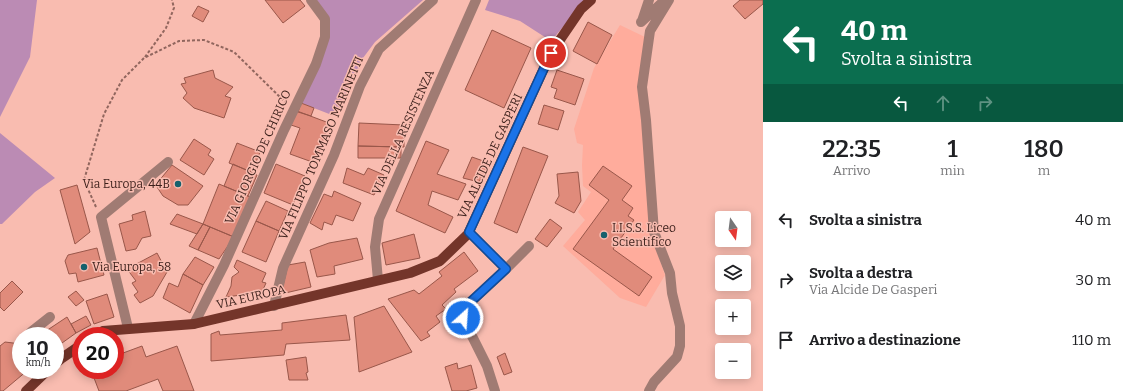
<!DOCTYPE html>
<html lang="it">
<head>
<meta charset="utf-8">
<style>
  :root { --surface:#fff; --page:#f6f6f6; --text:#202124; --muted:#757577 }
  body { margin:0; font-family:Bitter,serif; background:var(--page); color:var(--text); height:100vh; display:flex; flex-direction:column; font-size:15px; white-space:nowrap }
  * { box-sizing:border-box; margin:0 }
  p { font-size:13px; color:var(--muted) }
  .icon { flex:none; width:22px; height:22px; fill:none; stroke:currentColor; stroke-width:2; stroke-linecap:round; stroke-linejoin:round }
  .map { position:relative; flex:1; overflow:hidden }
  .panel { display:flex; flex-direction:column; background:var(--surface); width:360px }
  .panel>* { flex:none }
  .hud { background:#0b6e4f; color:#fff; overflow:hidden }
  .needle { width:26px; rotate:166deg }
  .buttons { position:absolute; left:715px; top:211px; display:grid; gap:8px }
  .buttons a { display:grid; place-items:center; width:36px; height:36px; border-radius:4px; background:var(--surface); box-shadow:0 2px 10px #0003; font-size:20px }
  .speed { position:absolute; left:12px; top:327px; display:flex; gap:8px; font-size:20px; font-weight:700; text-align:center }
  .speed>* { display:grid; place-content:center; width:52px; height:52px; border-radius:50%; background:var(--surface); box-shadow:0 2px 10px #0003; line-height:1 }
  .speed small { font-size:10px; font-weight:400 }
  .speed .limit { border:6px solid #d22; background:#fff; color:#111 }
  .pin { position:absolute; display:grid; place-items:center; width:34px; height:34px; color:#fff; margin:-17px; border:2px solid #fff; border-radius:50%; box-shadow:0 1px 4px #0007 }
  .me { position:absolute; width:44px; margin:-22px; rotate:26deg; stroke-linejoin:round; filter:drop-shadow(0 0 3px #0008) }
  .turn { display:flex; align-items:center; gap:14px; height:84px; padding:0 12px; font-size:18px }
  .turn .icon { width:52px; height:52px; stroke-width:2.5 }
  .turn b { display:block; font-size:28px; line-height:34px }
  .lanes { display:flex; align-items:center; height:38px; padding:0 12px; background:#0003; justify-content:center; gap:20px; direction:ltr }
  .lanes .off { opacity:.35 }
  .eta { display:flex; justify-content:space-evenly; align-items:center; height:68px; text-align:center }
  .eta b { font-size:24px; font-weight:600; line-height:28px }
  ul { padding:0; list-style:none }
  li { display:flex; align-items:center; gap:12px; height:60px; padding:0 12px }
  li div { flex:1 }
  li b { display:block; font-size:15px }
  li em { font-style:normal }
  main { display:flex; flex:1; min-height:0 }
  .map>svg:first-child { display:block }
</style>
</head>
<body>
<main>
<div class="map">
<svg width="763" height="391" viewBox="0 0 763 391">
  <rect width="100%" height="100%" fill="#f9bcb0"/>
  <path fill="#ffac9c" d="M620 25 647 38 639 85 651 235 665 275 646 307 620 298 563 246 585 220 578 212 591 192 583 186 582 165 583 145 577 143 574 129 594 68Z"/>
  <path fill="#bb8bb4" d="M0 0H37L30 57 0 117Z
    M310 0H423L375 42 363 58 337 117 301 103 316 64 325 19Z
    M489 0H586L551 41 520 21 485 10Z
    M0 133 55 178 35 192 2 224H0Z"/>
  <path fill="#e08b7b" stroke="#99574a" d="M265 0H300L305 6 283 23Z
    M740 0H763V4L745 19 733 6Z
    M198 6 209 11 203 22 192 16Z
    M588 22 612 35 597 64 573 51Z
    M492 30 531 48 504 108 465 90Z
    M213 70 215 78 233 87 225 96 231 98 224 118 194 108 183 98 187 93 181 84 186 83 184 78Z
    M557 70 584 79 575 105 554 98 557 89 551 87Z
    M301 103 314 108 311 116 298 112Z
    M544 105 564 111 558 130 538 124Z
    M297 111 329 123 315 163 290 154 300 128 291 125Z
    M359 123 404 125V147L358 146Z
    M194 139 211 150 208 155 214 159 204 175 180 160Z
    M426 141 449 150 437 174 466 184 458 200 432 191 428 205 453 217 445 233 396 211Z
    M237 143 260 152 252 172 229 163Z
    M358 146 401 147V158H358Z
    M523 147 548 156 517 233 494 223Z
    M472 157 489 163 479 182 463 178Z
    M233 164 257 175 248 196 224 186Z
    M276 164 305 176 293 205 264 193Z
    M172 165 203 186 188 205H178L163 196 157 187 158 182Z
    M603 166 632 186 622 200 633 208 628 216 634 220 613 249 652 277 639 296 573 249 609 200 589 185Z
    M347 168 364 175 368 168 384 175 374 195 343 183Z
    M578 172 581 201 574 213 555 203 559 196 557 174Z
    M219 184 250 197 234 237 203 224Z
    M77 185 90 232 75 244 60 190Z
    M334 191 361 203 353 221 336 215 332 225 324 222 322 230 310 223 324 194 332 197Z
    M266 201 288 211 279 231 256 221Z
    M145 211 151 236 142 238 136 249 126 251 119 224 133 220 132 215Z
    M177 214 203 224 197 234 170 224Z
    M550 219 562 228 547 247 535 239Z
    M256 221 279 231 266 262 242 252Z
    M203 224 210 227 198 250 189 246Z
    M210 227 234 237 219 259 198 250Z
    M414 234 420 258 386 265 382 243Z
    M357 238 363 259 334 266 335 274 317 277 310 250 329 243Z
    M97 248 104 275 78 282 76 273 69 274 65 261 68 255Z
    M464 252 478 271 454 289 456 292 442 305 446 309 436 316 440 322 427 332 430 336 421 341 388 299 414 290 419 294 442 276 439 272Z
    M157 253 167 272 153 296 140 303 134 295 138 292 132 283 136 281 127 269Z
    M195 257 214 267 203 285 183 274Z
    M237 260 266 273 262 282 266 283 262 292 259 291 257 293 226 297 231 286 232 277 239 272 234 267Z
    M305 262 311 287 281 294 288 265Z
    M183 274 203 285 190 313 163 298 169 283 178 287Z
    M12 281 23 292 4 311 0 307V293Z
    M76 291 84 300 76 306 68 297Z
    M107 294 114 317 94 324 86 301Z
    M384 306 412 352 359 372 354 317Z
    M346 315 350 340 286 344 284 355 211 361V334L219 331 220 335 282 330V323Z
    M86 316 91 325 76 333 71 324Z
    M67 317 76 333 55 348V336L40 335Z
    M5 342 21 344V370H28L3 391H0V346Z
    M142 346 146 357 177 346 194 391H163L158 379 126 391H99L91 370H115V356Z
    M505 353 512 372 504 375 497 357Z
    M306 357 308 372 306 373 308 380H289L286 360Z
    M457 363 458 369 471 365 477 388 466 391H452L445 367Z"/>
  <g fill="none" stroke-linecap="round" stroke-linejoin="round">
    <path stroke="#91665e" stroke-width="2" stroke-dasharray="3 2" stroke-linecap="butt" d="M145 57 166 28 174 8 172 0
      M96 207 84 180 104 114 122 80 144 58 179 41 204 40 234 52 286 103"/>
    <path stroke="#a07b73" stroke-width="10" d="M642 21 649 0
      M641 22 665 0
      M469 232 506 269 464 308 463 318 487 366 495 391
      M506 269 529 246
      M378 280 375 247 379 219 476 0
      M274 306 283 268 334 155 360 86 379 49 433 0
      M194 324 224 265 284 130 316 64 325 37V19L311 0
      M128 328 101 217 168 162
      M33 336 31 332 50 317
      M649 391 654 382 677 357 680 346V326L672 293 670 273 654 232 646 120 642 87 650 31 669 0"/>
    <path stroke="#74352a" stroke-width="10" d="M96 336 103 331 194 324 410 273 440 261 468 234 551 53 581 9 591 0
      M55 364 62 358 81 345
      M26 391 48 370"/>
  </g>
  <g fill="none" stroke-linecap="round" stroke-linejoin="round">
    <g stroke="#114b97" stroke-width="10">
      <path id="route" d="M463 318 464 308 506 269 469 232 551 53"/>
    </g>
    <use href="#route" stroke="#1a73e8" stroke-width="7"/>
  </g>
  <g fill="#15616d" stroke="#f9bcb0" stroke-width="1.5">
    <circle cx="178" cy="184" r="4"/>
    <circle cx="604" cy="235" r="4"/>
    <circle cx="84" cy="267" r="4"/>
  </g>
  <g text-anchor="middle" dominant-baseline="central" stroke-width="3" stroke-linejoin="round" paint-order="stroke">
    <g font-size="12" fill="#3b1f1a" stroke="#f9bcb0">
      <text transform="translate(403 132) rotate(-66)">VIA DELLA RESISTENZA</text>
      <text transform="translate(321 148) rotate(-67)">VIA FILIPPO TOMMASO MARINETTI</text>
      <text transform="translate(490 156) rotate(-65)">VIA ALCIDE DE GASPERI</text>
      <text transform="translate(258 157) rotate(-66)">VIA GIORGIO DE CHIRICO</text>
      <text transform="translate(251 297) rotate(-13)">VIA EUROPA</text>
    </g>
    <g font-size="12" fill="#3b1f1a" stroke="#f9bcb0" text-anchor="start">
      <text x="170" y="184" text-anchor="end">Via Europa, 44B</text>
      <text x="612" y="228">I.I.S.S. Liceo<tspan x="612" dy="14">Scientifico</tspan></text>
      <text x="92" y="267">Via Europa, 58</text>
    </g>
  </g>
</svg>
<div class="buttons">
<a><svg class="needle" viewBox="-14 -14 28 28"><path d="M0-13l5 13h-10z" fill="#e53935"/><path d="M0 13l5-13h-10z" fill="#757577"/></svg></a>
<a><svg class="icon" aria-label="layers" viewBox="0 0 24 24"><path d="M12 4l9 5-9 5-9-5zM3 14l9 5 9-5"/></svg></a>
<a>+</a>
<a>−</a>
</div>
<div class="speed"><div>10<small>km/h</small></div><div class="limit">20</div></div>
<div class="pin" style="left:551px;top:53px;background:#d93025"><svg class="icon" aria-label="arrive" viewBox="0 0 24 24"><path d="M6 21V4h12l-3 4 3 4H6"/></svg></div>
<svg class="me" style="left:463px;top:318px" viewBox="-20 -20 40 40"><circle r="17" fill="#1a73e8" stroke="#fff" stroke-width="3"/><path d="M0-11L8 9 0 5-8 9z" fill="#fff"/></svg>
</div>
<section class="panel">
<div class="hud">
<div class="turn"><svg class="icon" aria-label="left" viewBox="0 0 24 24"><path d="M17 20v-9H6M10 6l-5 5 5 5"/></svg><div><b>40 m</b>Svolta a sinistra</div></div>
<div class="lanes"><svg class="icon" aria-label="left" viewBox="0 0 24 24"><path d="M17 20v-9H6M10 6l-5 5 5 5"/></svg><svg class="icon off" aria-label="ahead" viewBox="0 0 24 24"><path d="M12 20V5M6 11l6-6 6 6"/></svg><svg class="icon off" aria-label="right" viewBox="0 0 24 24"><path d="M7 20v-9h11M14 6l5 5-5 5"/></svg></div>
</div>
<div class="eta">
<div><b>22:35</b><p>Arrivo</p></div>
<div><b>1</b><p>min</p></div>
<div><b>180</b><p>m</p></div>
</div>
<ul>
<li><svg class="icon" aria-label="left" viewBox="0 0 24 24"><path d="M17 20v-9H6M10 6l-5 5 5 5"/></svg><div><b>Svolta a sinistra</b></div><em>40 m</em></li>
<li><svg class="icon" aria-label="right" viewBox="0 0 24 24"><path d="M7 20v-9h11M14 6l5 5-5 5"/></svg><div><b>Svolta a destra</b><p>Via Alcide De Gasperi</p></div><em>30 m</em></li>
<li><svg class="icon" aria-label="arrive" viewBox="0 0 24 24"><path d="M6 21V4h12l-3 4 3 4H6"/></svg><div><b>Arrivo a destinazione</b></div><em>110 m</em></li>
</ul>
</section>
</main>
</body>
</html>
